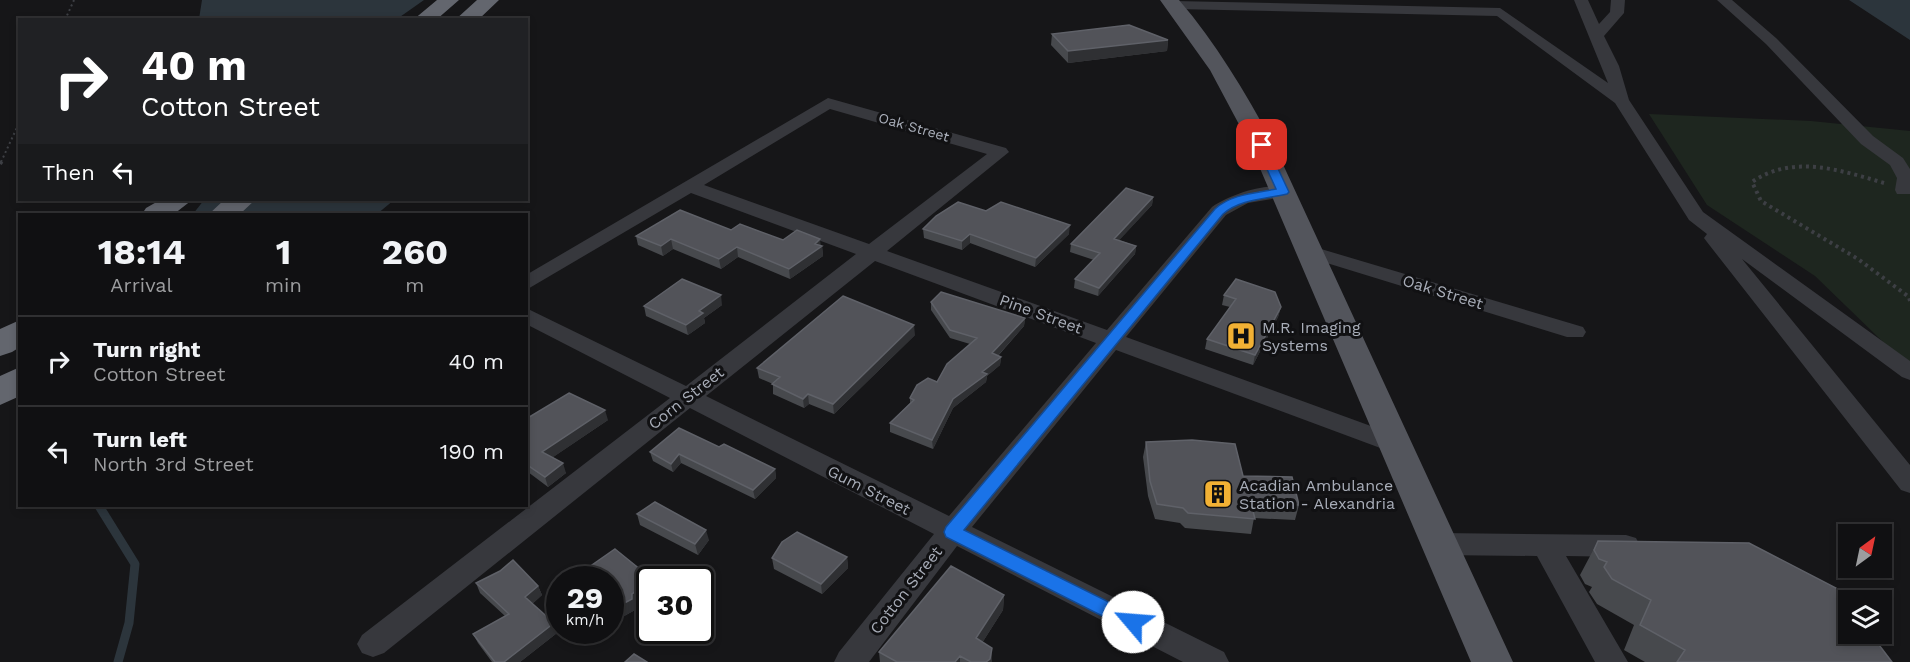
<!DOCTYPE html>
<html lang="en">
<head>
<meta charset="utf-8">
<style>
  :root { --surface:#101012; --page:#1e1e20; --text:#f1f3f6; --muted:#9c9d9f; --line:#303032 }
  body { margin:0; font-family:"Work Sans",sans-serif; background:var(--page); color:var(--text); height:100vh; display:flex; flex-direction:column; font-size:22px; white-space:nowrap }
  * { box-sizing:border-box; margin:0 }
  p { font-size:20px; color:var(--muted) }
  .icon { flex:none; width:33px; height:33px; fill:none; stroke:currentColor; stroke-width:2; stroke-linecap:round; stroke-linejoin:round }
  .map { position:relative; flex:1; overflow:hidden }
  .side { position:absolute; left:18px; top:213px; width:510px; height:294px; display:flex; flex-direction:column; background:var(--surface); border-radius:0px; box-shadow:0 3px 9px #0003,0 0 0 2px var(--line) }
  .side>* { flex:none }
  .hud { position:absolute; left:18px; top:18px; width:510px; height:183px; border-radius:0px; box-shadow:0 3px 9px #0003,0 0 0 2px var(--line); background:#202124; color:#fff; overflow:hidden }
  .needle { width:39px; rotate:33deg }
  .fabs { position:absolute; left:1838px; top:524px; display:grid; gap:12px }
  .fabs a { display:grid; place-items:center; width:54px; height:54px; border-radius:0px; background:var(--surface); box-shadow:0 3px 9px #0003,0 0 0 2px var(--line); font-size:30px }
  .speed { position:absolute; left:546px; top:566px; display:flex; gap:12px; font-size:30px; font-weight:700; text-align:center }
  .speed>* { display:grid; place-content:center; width:78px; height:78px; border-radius:50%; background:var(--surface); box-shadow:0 3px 9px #0003,0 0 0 2px var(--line); line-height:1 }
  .speed small { font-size:15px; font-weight:400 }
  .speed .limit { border:3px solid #111; border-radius:9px; background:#fff; color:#111 }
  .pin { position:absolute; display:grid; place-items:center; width:51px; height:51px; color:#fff; margin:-26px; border-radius:12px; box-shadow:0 3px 9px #0006 }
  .me { position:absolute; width:66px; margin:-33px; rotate:297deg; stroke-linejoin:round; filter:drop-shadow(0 0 4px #0008) }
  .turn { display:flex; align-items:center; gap:21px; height:126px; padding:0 24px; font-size:27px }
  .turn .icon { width:78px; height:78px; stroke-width:2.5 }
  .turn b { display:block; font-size:42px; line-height:51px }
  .then { display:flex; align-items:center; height:57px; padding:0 24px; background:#0003; gap:12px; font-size:22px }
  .eta { display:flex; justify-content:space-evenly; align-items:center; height:102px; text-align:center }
  .eta b { font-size:36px; font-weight:700; line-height:42px }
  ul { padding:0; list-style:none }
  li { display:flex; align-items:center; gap:18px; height:90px; padding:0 24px; border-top:2px solid var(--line) }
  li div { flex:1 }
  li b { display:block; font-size:22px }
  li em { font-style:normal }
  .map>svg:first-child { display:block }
</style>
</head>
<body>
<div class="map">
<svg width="1910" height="662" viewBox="0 0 1910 662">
  <rect width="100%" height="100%" fill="#161618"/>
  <path fill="#1e261f" d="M1649 114 1811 121 1910 131V368L1815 276 1707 205Z"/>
  <path fill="#2c353c" d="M202 0H424L397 19H199Z
    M1849 0H1910V40Z
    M204 200H394L377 214H193Z"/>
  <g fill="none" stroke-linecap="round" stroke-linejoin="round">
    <path stroke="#2c353c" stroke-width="9" d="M99 506 135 564 129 623 118 662"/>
    <path stroke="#3d3f44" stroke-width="2" stroke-dasharray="2 3" stroke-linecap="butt" d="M65 20 74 0
      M1 162 20 121"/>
    <path stroke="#3d3f44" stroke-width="4" stroke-dasharray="3 4" stroke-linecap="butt" d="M0 164 2 161
      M1884 183C1840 170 1793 154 1752 182L1761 201 1858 259 1909 297 1910 301"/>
    <path fill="#37383d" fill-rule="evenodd" d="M1574 0H1588L1599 24 1610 12 1611 0H1625L1624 13 1604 36 1619 66 1629 100 1703 212 1910 361V380L1902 377 1742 259 1910 465V493L1901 490 1707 242 1704 238 1707 234 1689 220 1615 103 1497 16 1174 9 1167 5 1174 1 1500 8 1608 83Z
      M1717 0H1732L1776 38 1873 136 1903 158 1910 169V194H1897L1895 190 1897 178 1890 165 1861 144 1766 44Z
      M828 98 1006 148 1009 152 887 251 1107 330 1212 207C1231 194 1267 182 1290 188L1292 192 1290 196 1248 203 1226 215 1126 337 1401 437 1405 443 1401 449 1392 452 1383 449 1116 350 972 527 1224 652 1229 662H1183L957 546 869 662H834L839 652 934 534 690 408 384 653 373 657 362 653 357 644 362 635 670 398 526 324V308L686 386 856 254 691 193 526 290V275ZM830 109 987 154 869 244 704 185ZM875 261 1096 343 949 516 706 396Z
      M1311 246 1583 327 1586 332 1583 337H1567L1304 256 1301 252 1304 248Z
      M1439 533 1626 535 1636 538 1640 546 1636 554 1626 557 1566 556 1628 662H1595L1537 556 1439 555 1429 552 1425 544 1429 536Z"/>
    <path fill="#53555c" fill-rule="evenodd" d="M1160 0H1179C1217 44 1246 94 1274 145L1513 662H1471L1250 145 1210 70Z"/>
    <path fill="#63666e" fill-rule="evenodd" d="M437 0H459L436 20H413Z
      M477 0H499L478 20H455Z
      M160 200H192L174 214H142L146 208Z
      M224 200H255L240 214H209Z
      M20 320V347L12 352 0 356V329Z
      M20 367V396L0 405V376Z"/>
  </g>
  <path fill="#47494d" d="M1052 34 1168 40 1167 51 1068 63 1051 45Z
    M1153 197 1152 205 1119 240 1136 246 1135 254 1098 296 1074 288 1075 279 1094 260 1070 252 1071 244Z
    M986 211 1069 234 1035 267 970 243 962 250 924 238 923 229Z
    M636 236 783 240 822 246 823 256 790 279 738 257 721 269 673 249 663 256 638 245Z
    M1224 295 1281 307 1278 317 1253 365 1205 349 1207 339 1230 307 1222 305Z
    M931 302 1025 318 1024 326 998 356 1001 357 1000 365 987 376 986 382 953 408 933 449 890 432V423L910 403V398L937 382 970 344 950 338 931 310Z
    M722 305 704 318 705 323 688 335 646 316 644 306Z
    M915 335 834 414 809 404 804 408 773 394V384L759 378 757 368Z
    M526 419 608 420 553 457 566 473 548 487 528 472 526 473Z
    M1146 442 1243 476 1299 505 1295 520 1254 518 1251 534 1185 528 1180 523 1155 519 1148 496 1143 457Z
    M719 447 775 469 776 478 755 499 681 463 673 472 653 461 650 452Z
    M637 514 709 540 698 555 640 525Z
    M1598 541 1892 662H1645L1624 650 1634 625 1597 604 1589 592 1592 587 1585 584 1580 575Z
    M847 557 848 568 822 594 774 569 772 558Z
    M579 574 650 579V594L635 605V610L617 620 610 613V579H581Z
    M476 583 538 586 542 595 532 604 554 623 557 633 520 662H492L478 643 473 634 505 616 480 593Z
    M1004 595 1003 610 982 643 992 662H880L879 652Z"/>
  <path fill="#2f3033" d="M1168 40 1167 51 1068 63V51Z
    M1153 197 1152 205 1113 247 1114 239Z
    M1070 225 1069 234 1035 267 1036 258Z
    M970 234V243L962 250V241Z
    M671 239 673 249 663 256 661 246Z
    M820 239 821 247 822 246 823 256 790 279 789 269Z
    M1136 246 1135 254 1098 296 1099 288Z
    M737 247 738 257 721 269 719 259Z
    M721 295 722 305 704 318 705 323 688 335 686 325 699 311Z
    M1281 307 1278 317 1253 365 1255 355Z
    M1025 318 1024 326 992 362V353Z
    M914 325 915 335 834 414 833 404Z
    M1001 357 1000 365 987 376 986 382 953 408 933 449 932 440 953 399 982 372Z
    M808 394 809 404 804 408 803 399Z
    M605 410 608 420 546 462 542 452Z
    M679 454 681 463 673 472 671 464Z
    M563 463 566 473 548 487 545 477Z
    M775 469 776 478 755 499 753 490Z
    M706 530 709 540 698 555 695 544Z
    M847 557 848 568 822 594 821 584Z
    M650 581V594L635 605V610L617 620 613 609Z
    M538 586 542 595 529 607 525 597Z
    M1004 595 1003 610 975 654 976 638Z
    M554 623 557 633 520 662H504Z
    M992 648V662H986Z
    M960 656V662H955Z"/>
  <path fill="#525359" stroke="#5f6168" stroke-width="1.5" d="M1129 25 1168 40 1068 51 1052 34Z
    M1126 188 1153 197 1114 239 1136 246 1099 288 1075 279 1100 253 1071 244Z
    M958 202 986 211 1001 202 1070 225 1036 258 970 234 962 241 923 229 936 216Z
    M680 210 731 230 740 224 783 240 797 230 820 239 815 244 822 246 789 269 737 247 719 259 671 239 661 246 636 236Z
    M682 279 721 295 699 311 703 313 686 325 644 306Z
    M1236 279 1275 292 1281 307 1255 355 1207 339 1236 299 1224 295Z
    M941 292 1025 318 992 353 1001 357 982 372 987 374 953 399 932 440 890 423 914 400 910 398 917 385 928 378 937 382 947 364 977 338 950 330 931 302Z
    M843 296 914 325 833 404 808 394 803 399 772 384 780 377 757 368Z
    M569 393 605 410 542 452 563 463 545 477 526 464V419Z
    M679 428 719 447 724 444 775 469 753 490 679 454 671 464 650 452Z
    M1192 440 1235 444 1243 476 1292 477 1299 505 1251 503 1255 519 1188 513 1183 508 1157 504 1150 481 1146 442Z
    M655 502 706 530 695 544 637 514Z
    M797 532 847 557 821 584 772 558 782 542Z
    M1598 541 1749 543 1836 588 1848 603V633H1870L1892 662H1677L1685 650 1640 625 1651 600 1612 579 1604 567 1607 562 1599 559 1594 550Z
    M615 549 652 579H650V581L632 594V599L613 609 610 606V579H584L579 574Z
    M513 560 538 586 525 597 554 623 504 662H495L473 634 509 614 476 583 500 571Z
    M951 566 1004 595 976 638 992 648 990 659 986 662H971L960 656 955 662H897L879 652Z
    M634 654 647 662H625Z"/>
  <path fill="#1a73e8" stroke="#114b97" stroke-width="1.5" d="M1262 142 1267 145 1289 192 1287 194C1266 199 1240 199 1223 214L964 530 1139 617 1142 622 1139 628 1133 630 1126 628 946 537 944 532 946 527 1215 209C1231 194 1256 193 1276 189L1256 145Z"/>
  <defs>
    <g id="hospital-square" transform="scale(1.5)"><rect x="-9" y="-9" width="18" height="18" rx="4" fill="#f2b134" stroke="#111113"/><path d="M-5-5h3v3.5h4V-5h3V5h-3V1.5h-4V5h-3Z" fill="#111"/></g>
    <g id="building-square" transform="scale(1.5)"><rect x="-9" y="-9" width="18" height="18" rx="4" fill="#f2b134" stroke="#111113"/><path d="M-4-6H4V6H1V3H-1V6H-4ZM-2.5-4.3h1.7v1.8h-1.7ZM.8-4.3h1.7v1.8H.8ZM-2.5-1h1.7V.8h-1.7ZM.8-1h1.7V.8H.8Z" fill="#111"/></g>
  </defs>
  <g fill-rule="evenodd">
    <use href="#hospital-square" x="1241" y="336"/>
    <use href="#building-square" x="1218" y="494"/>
  </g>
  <g text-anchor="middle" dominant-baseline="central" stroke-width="6" stroke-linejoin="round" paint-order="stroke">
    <g font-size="14" fill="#a8adb8" stroke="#111113">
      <text transform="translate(914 127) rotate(16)">Oak Street</text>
    </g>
    <g font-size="16" fill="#a8adb8" stroke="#111113">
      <text transform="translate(1443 292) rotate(17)">Oak Street</text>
      <text transform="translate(1041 314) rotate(20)">Pine Street</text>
      <text transform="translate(686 398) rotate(-38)">Corn Street</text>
      <text transform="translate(869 490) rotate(27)">Gum Street</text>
      <text transform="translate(906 590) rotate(-52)">Cotton Street</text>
    </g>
    <g font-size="16" fill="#a8adb8" stroke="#111113" text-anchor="start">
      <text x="1262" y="327">M.R. Imaging<tspan x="1262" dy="18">Systems</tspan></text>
      <text x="1239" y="485">Acadian Ambulance<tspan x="1239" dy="18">Station - Alexandria</tspan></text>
    </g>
  </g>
</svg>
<div class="fabs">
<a><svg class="needle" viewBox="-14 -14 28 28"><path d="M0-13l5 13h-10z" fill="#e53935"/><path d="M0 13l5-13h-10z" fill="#9c9d9f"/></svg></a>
<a><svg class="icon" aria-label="layers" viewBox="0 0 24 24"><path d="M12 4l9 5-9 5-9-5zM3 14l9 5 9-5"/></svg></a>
</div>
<div class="speed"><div>29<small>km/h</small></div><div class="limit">30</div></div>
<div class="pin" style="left:1262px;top:145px;background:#d93025"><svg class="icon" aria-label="arrive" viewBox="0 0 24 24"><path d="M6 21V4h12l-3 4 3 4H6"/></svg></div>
<svg class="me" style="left:1133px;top:622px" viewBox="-20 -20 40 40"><circle r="19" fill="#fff"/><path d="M0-13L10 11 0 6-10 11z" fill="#1a73e8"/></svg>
<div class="hud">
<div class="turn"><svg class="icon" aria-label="right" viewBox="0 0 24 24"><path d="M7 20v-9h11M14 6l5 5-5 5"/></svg><div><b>40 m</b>Cotton Street</div></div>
<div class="then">Then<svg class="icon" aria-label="left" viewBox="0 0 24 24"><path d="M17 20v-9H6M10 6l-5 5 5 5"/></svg></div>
</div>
<section class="side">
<div class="eta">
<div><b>18:14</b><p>Arrival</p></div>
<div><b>1</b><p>min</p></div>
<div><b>260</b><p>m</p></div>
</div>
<ul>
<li><svg class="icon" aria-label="right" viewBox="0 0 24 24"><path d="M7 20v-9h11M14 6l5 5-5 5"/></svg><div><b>Turn right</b><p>Cotton Street</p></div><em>40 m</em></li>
<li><svg class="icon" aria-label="left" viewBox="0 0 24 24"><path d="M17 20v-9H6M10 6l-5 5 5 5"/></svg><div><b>Turn left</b><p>North 3rd Street</p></div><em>190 m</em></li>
</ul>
</section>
</div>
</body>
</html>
